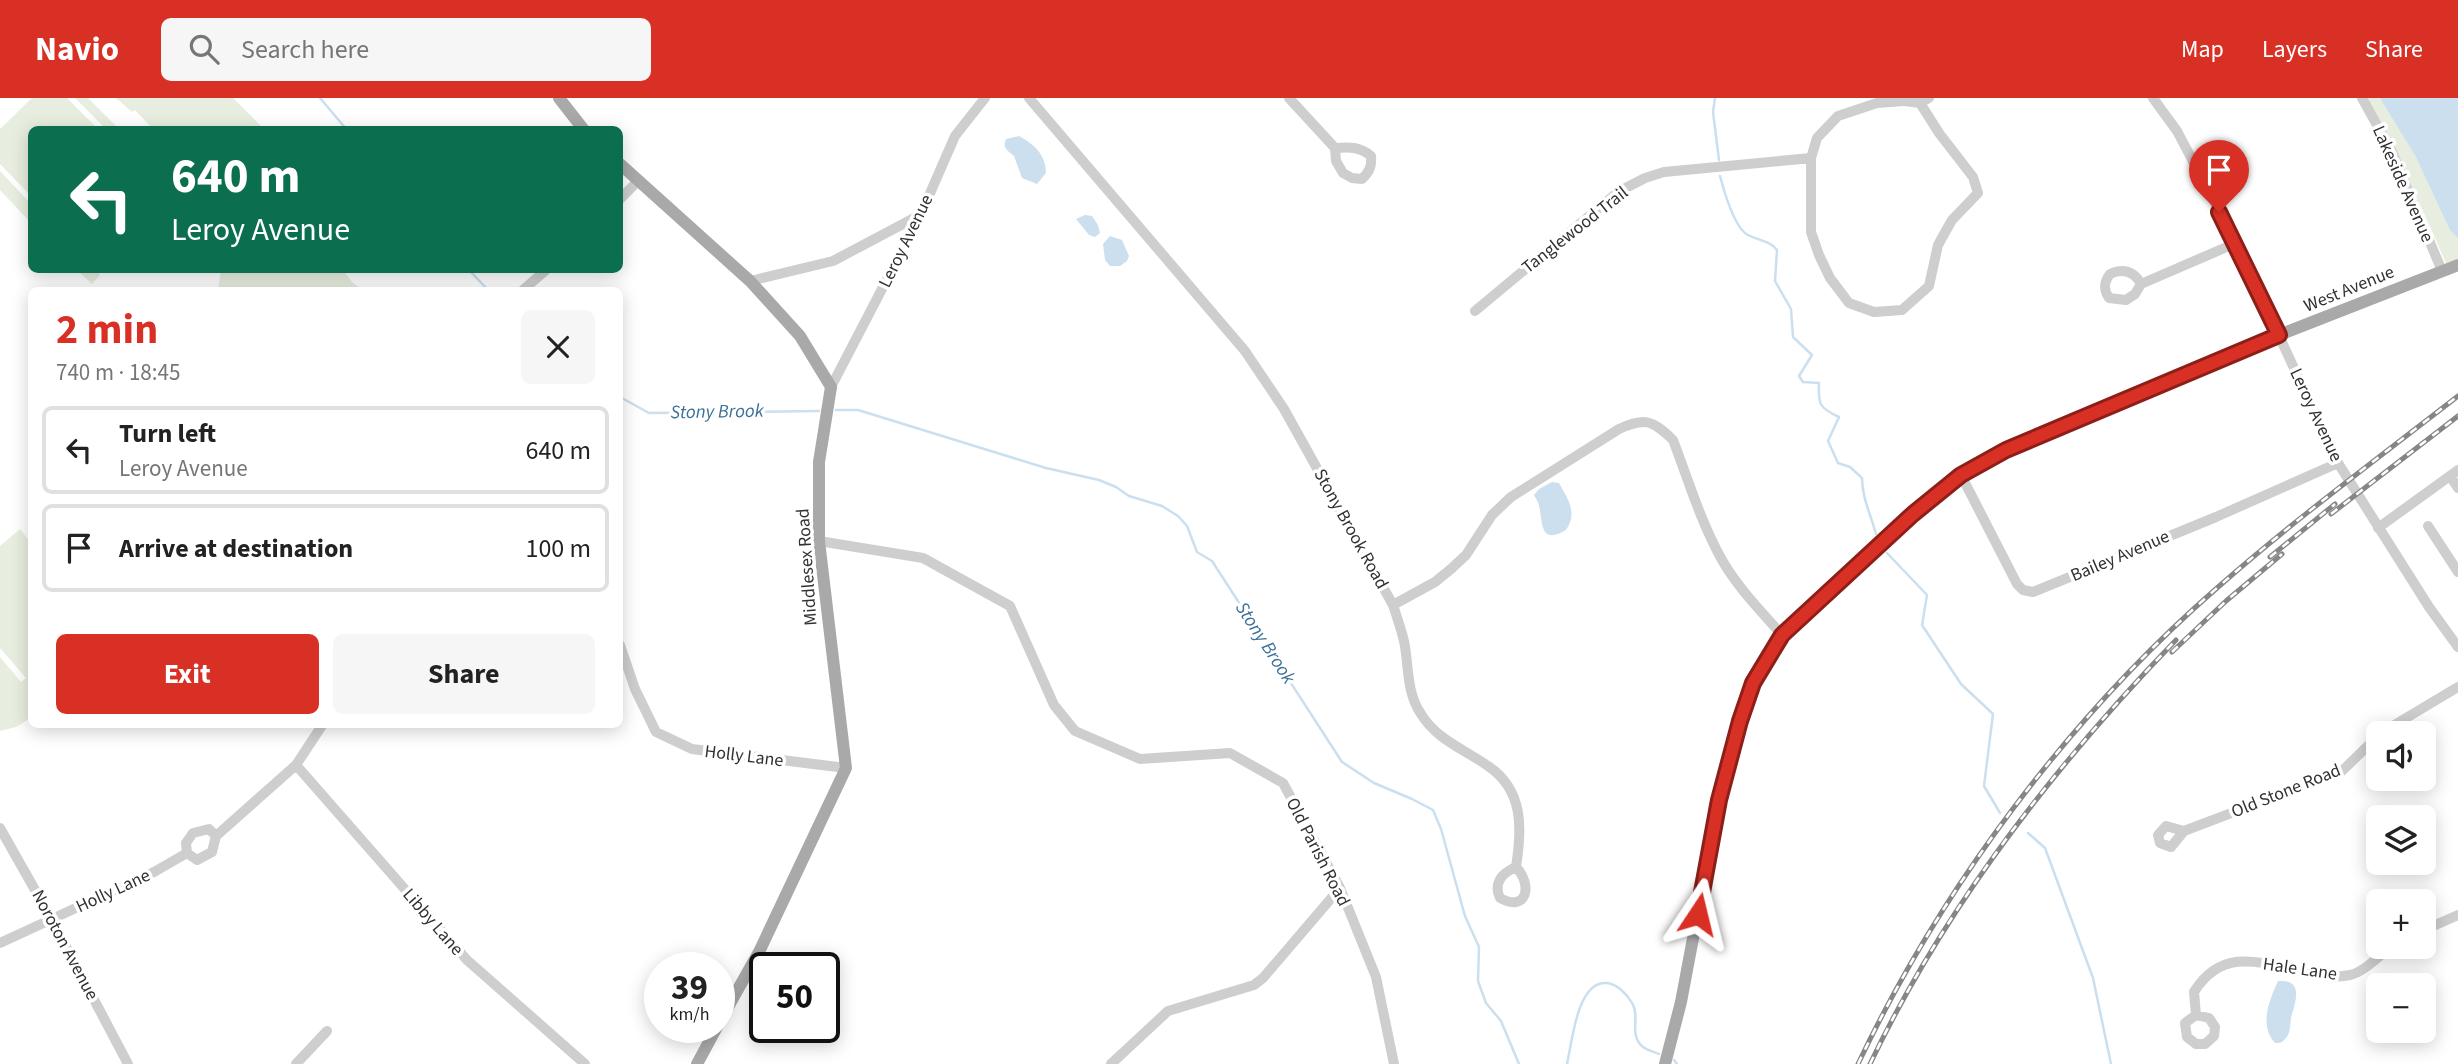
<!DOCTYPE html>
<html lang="en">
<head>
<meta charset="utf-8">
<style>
  :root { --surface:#fff; --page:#f6f6f6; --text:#222; --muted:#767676; --line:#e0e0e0; --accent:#d93025 }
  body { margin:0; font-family:"Source Sans 3",sans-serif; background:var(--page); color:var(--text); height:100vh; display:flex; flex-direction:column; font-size:26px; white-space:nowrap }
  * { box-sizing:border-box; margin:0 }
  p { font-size:23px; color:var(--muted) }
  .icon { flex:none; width:38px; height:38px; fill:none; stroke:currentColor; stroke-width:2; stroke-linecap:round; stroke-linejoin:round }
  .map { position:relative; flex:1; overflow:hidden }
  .sheet { position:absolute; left:28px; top:189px; width:595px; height:441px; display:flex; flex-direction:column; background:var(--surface); border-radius:10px; box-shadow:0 4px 18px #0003 }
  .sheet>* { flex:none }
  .top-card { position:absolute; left:28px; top:28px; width:595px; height:147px; border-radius:10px; box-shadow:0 4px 18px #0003; background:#0b6e4f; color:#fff; overflow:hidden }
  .buttons { position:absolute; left:2366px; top:623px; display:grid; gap:14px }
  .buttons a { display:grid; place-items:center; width:70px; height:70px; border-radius:10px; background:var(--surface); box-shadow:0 4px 18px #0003; font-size:35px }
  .speed { position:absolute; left:644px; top:854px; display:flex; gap:14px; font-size:35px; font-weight:700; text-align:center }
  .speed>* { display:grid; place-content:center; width:91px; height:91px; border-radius:50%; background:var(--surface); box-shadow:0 4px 18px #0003; line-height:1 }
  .speed small { font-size:18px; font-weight:400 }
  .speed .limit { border:4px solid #111; border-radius:10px; background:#fff; color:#111 }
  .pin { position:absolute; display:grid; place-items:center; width:60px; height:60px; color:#fff; margin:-72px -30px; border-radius:50% 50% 50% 0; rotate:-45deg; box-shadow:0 0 7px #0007 }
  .pin .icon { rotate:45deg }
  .me { position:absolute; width:77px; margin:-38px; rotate:10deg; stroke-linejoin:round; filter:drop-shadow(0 0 5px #0008) }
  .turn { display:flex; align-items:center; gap:24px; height:147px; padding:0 28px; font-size:32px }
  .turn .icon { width:91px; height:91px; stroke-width:2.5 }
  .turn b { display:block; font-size:49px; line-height:60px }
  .round { display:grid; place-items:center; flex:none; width:74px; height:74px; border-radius:10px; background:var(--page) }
  .headline { display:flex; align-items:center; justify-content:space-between; height:119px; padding:0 28px }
  h1 { font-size:42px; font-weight:700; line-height:52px; color:var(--accent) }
  .action { display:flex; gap:14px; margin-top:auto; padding:14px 28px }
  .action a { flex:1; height:80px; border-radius:10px; background:var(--accent); color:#fff; font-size:28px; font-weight:700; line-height:80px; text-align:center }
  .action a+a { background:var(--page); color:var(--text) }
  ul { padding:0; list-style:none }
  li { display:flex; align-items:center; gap:21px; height:88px; margin:0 14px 10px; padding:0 14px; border:4px solid var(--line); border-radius:10px }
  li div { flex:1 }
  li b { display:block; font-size:26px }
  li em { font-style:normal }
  header { display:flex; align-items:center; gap:42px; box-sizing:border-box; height:98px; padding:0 35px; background:var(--accent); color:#fff }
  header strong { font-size:33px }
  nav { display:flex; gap:38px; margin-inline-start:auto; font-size:24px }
  .search { width:490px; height:63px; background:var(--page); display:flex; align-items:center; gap:18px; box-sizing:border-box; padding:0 24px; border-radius:10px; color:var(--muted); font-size:26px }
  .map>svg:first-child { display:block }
</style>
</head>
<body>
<header>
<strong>Navio</strong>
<div class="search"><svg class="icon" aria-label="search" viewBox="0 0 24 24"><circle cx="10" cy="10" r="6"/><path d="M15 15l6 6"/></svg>Search here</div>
<nav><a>Map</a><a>Layers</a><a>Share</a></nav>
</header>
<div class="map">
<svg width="2458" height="966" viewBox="0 0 2458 966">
  <rect width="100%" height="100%" fill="#fff"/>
  <path fill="#e7eedf" d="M32 0H67L98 31 32 32 31 98 0 66V31Z
    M75 0H88L119 31H106Z
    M116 0H233L264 31H153L135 12 132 14Z
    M2367 0H2458V161L2446 165 2401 63Z
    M0 73 31 106V125L0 92Z
    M77 172H96L100 177 92 186Z
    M221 172H343L352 184 362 192H218Z
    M20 431 31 445V595L28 592 31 597V620L16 629 0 633V559L21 584 26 580 0 550V448Z"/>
  <path fill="#cbdfee" d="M2380 0H2458V140L2450 132 2416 59Z
    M1019 38C1034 46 1046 57 1046 75L1037 86 1022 80 1014 58C1008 53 1002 50 1006 41Z
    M1085 117 1092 118 1098 127 1100 135 1095 139 1089 137 1076 121Z
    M1110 138 1122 142 1129 158 1127 163 1120 168H1110L1105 162 1103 146Z
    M1552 384 1559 385C1568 401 1578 415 1566 432 1539 448 1543 423 1539 408 1539 405 1535 399 1534 397L1539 391Z
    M2278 883C2305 881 2295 905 2291 920 2290 927 2291 935 2285 941 2282 945 2280 945 2275 945 2259 927 2269 903 2278 883Z"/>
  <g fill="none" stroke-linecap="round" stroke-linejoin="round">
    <path stroke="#cbdfee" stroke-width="2.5" d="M320 0 347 32
      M1715 0 1713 14 1719 62
      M1720 78C1724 93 1734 130 1748 137 1759 143 1769 142 1777 152L1775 183 1791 211 1793 239 1812 257 1799 278 1803 284 1819 285C1818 306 1819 310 1839 319L1828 343 1838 365 1850 369 1862 380C1862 400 1871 417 1876 436
      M469 172 488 192
      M620 299 649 315 819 313
      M836 312H858L1046 370 1099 382 1116 389 1129 398 1162 408 1178 418 1187 428 1197 454 1212 463 1342 664 1374 685 1412 701 1433 712 1441 731 1465 818 1479 849 1478 883 1486 905 1501 923 1519 966
      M1887 455 1927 497 1922 527 1961 586 1993 616 1984 688 2000 715
      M2028 735 2045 750 2093 880 2111 966
      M1674 962 1677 966
      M1567 966C1572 945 1577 882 1607 885 1617 886 1627 896 1632 905 1640 917 1630 935 1640 946 1644 952 1653 953 1659 956"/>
    <path stroke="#cecece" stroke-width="10" d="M1029 0 1245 253 1284 311 1393 507C1397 519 1401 531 1404 543 1409 567 1406 594 1421 616 1437 642 1464 651 1488 668 1524 692 1522 731 1516 769 1533 787 1527 815 1500 800 1493 785 1502 775 1516 769
      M1289 0 1335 50 1336 63 1343 75 1352 80 1362 81C1369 74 1372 69 1371 58 1359 48 1349 49 1335 50
      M2153 0 2177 33 2236 145 2338 365 2429 509 2458 549
      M2362 0 2392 54 2442 173
      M1920 5 1939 35 1973 79 1978 95 1952 122 1938 147 1929 188 1902 212 1874 214 1849 205 1830 180 1819 157 1811 134V60L1817 40 1838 18 1877 5 1904 3 1920 5 1929 0
      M620 101 638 83
      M750 183 833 163 920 117
      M2141 186C2134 173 2123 170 2110 176 2104 184 2103 191 2109 200L2126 202 2135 196 2141 186 2236 145
      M523 192 546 172
      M1475 213 1618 94 1645 80 1664 74 1811 60
      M831 289 921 116 955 38 985 0
      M1961 377 2017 486 2023 492 2033 494 2216 419 2338 365
      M2450 378 2458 390
      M2428 428 2458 474
      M2378 430 2458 372
      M819 443 923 460 1010 508 1054 607 1075 633 1140 661 1230 655 1283 685 1340 790 1376 879 1394 966
      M1393 507 1435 484 1451 471 1466 457 1492 417 1511 399 1619 331C1645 319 1652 322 1673 342 1688 381 1701 425 1722 462 1738 490 1761 513 1782 537
      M620 547 635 591 656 634 692 651 846 670
      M2381 635 2458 589
      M296 667 467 862 585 966
      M0 730 52 822 128 966
      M2184 733 2166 728 2158 737 2160 745 2171 749 2184 733 2342 673 2378 638
      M216 738 209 731 193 735 186 745 187 755 197 762 212 754 216 738 296 667 323 626
      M2424 832 2458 817
      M0 845 154 774 187 755
      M2196 917 2194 894C2234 830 2295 888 2350 877 2364 874 2379 858 2390 849
      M2196 917 2209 920 2215 929 2214 938 2205 946H2196L2187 939 2185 925Z
      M296 966 327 933
      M1111 966 1168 913 1254 887 1263 880 1340 790"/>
    <path stroke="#a9a9a9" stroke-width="12" d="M559 0 584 32
      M620 66 750 183 800 238 831 289 819 364V443L846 670 759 854 719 925
      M697 966 717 929
      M1665 966 1681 904 1719 702 1740 623 1753 585 1782 537 1913 416 1961 377 2006 352 2279 237 2458 167"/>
    <g stroke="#868686" stroke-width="5">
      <path id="rail" d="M2331 416 2458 318
        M2270 459 2335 406
        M2172 554 2226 503 2282 456
        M1858 966C1942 789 2069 619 2217 490 2294 422 2377 361 2458 298
        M1870 966C1946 807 2054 668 2176 542"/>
    </g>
    <use href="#rail" stroke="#fff" stroke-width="2.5" stroke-dasharray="8" stroke-linecap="butt"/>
  </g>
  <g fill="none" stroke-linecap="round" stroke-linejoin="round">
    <g stroke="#8d1f18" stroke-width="18">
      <path id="route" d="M1698 816 1719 702 1740 623 1753 585 1782 537 1913 416 1961 377 2006 352 2279 237 2219 114"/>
    </g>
    <use href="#route" stroke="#d93025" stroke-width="12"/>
  </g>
  <g text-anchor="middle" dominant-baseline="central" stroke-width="7" stroke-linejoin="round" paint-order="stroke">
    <g font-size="18" fill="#313131" stroke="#fff">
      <text transform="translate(2403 86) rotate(66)">Lakeside Avenue</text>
      <text transform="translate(1575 132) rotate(-38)">Tanglewood Trail</text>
      <text transform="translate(906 143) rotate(-64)">Leroy Avenue</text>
      <text transform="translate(2349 191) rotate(-22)">West Avenue</text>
      <text transform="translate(2316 317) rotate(65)">Leroy Avenue</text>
      <text transform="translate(1351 431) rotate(61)">Stony Brook Road</text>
      <text transform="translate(2120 458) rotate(-23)">Bailey Avenue</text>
      <text transform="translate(807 469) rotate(-94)">Middlesex Road</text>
      <text transform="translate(744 658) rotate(7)">Holly Lane</text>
      <text transform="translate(2286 693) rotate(-22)">Old Stone Road</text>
      <text transform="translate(1318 754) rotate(63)">Old Parish Road</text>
      <text transform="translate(113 793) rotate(-25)">Holly Lane</text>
      <text transform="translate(433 824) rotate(49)">Libby Lane</text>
      <text transform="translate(65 847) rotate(62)">Noroton Avenue</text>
      <text transform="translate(2300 871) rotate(8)">Hale Lane</text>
    </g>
    <g font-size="19" font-style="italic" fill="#3b7097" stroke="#fff">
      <text transform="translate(717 314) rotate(-1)">Stony Brook</text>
      <text transform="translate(1265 545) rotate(57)">Stony Brook</text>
    </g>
  </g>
</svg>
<div class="buttons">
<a><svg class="icon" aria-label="sound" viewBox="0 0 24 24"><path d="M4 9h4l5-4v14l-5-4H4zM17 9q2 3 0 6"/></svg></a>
<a><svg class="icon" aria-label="layers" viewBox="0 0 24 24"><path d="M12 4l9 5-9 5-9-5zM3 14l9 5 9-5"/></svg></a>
<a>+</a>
<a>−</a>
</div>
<div class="speed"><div>39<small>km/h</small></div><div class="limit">50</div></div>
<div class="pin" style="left:2219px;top:114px;background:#d93025"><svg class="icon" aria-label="arrive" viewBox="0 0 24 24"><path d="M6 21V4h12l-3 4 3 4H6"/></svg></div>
<svg class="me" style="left:1698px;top:816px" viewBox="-20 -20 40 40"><path d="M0-17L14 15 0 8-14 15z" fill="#d93025" stroke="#fff" stroke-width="4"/></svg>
<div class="top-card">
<div class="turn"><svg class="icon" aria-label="left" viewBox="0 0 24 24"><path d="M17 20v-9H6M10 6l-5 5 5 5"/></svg><div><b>640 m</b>Leroy Avenue</div></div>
</div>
<section class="sheet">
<div class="headline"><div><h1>2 min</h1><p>740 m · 18:45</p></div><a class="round"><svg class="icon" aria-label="close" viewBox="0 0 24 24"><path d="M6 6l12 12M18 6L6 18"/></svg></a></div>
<ul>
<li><svg class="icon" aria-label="left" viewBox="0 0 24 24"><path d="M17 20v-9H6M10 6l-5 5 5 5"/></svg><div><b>Turn left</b><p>Leroy Avenue</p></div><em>640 m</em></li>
<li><svg class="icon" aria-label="arrive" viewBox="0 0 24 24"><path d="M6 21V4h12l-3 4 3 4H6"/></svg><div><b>Arrive at destination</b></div><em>100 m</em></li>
</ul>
<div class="action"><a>Exit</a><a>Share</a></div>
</section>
</div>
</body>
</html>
